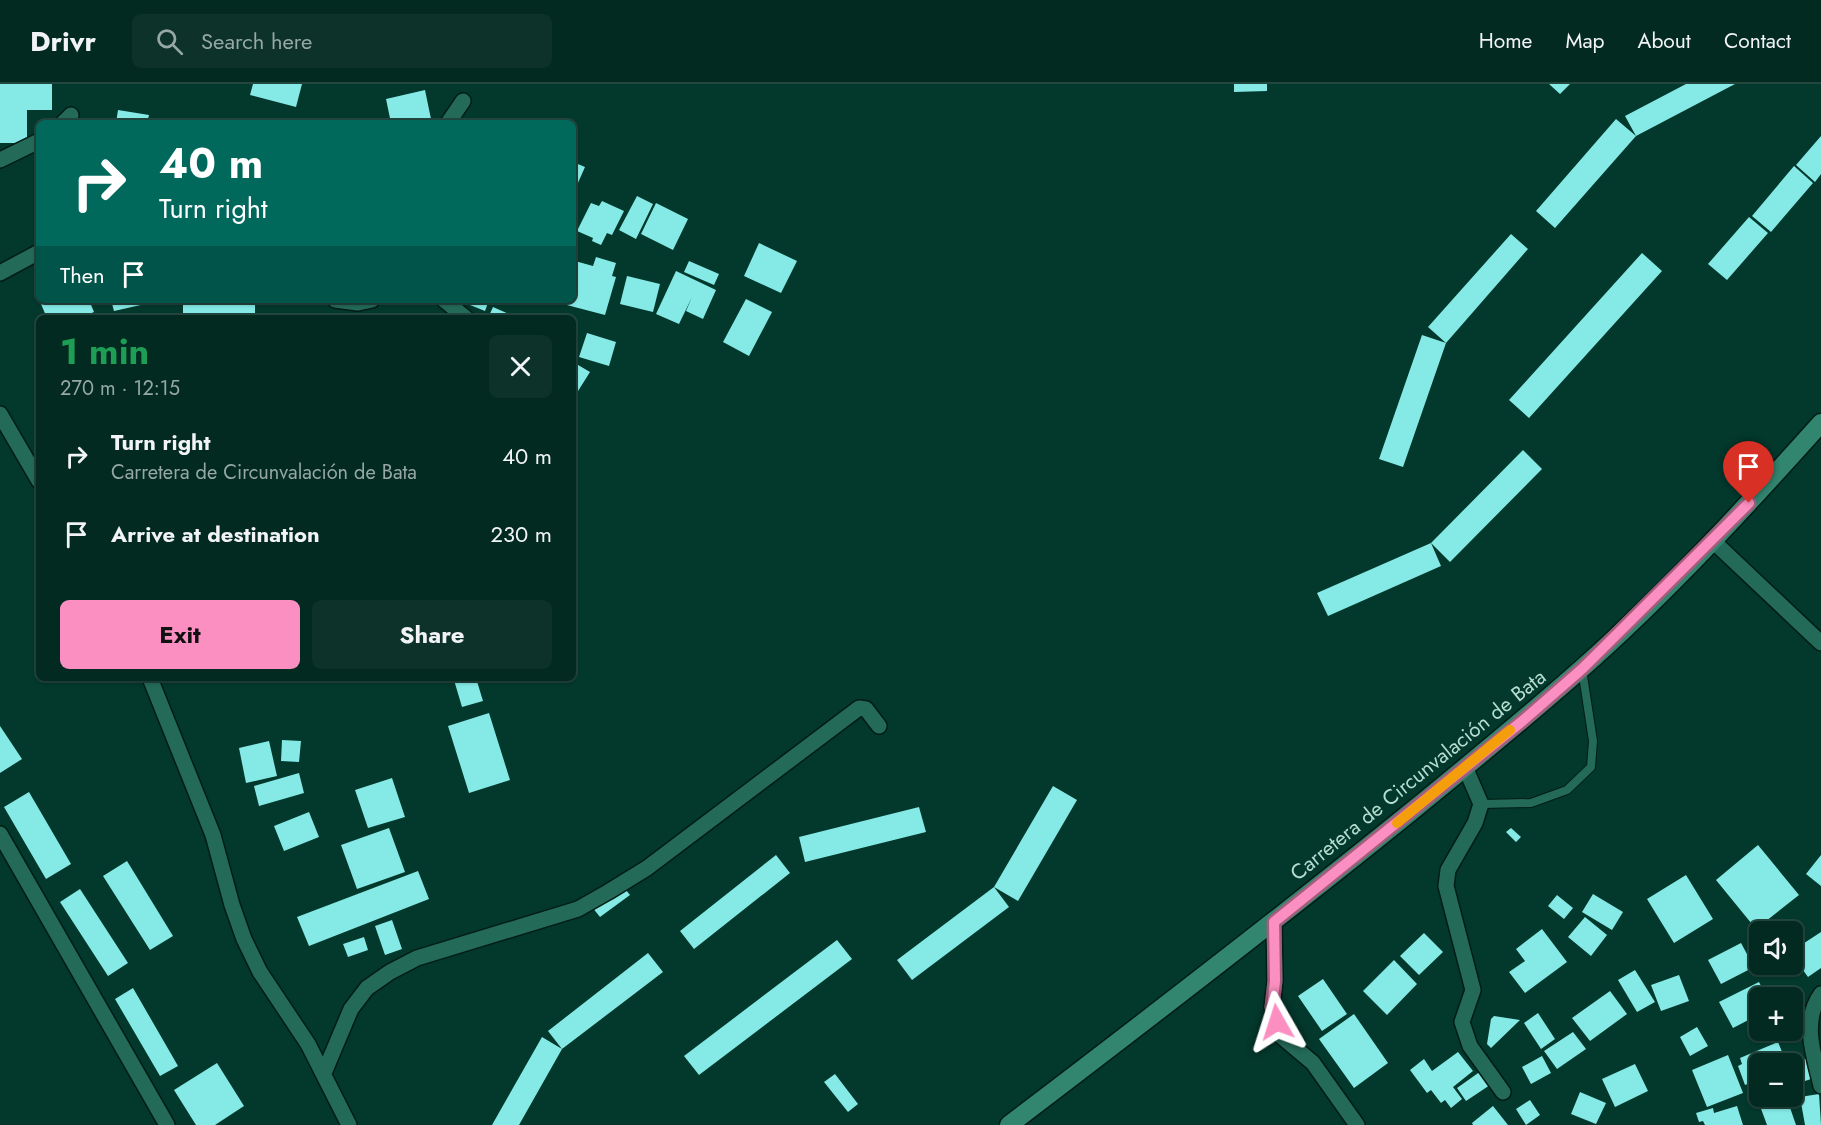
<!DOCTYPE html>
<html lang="en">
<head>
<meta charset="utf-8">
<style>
  :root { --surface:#022a21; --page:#0c322a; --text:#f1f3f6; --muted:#96a7a5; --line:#23463f; --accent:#fc8fc1 }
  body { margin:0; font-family:Jost,sans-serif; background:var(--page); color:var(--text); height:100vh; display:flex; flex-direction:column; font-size:22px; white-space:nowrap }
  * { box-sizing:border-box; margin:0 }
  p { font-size:20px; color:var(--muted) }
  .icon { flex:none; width:33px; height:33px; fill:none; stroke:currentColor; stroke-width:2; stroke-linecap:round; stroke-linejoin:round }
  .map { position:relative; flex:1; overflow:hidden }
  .details { position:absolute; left:36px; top:231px; width:540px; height:366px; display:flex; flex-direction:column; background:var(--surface); border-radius:9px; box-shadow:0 2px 4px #0004,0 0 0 2px var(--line) }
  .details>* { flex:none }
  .hud { position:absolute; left:36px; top:36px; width:540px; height:183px; border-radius:9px; box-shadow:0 2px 4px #0004,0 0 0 2px var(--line); background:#00695c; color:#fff; overflow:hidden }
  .controls { position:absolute; left:1749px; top:837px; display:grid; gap:12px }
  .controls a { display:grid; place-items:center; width:54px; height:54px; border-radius:9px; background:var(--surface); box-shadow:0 2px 4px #0004,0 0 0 2px var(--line); font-size:30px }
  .pin { position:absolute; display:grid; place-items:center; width:51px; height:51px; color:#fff; margin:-62px -26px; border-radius:50% 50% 50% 0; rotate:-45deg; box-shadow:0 0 6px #0007 }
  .pin .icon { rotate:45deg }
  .me { position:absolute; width:66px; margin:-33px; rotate:354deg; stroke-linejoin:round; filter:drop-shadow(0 0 4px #0008) }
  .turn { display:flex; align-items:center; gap:21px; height:126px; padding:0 24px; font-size:27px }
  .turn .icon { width:78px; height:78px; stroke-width:2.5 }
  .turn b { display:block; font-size:42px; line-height:51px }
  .then { display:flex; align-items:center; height:57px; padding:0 24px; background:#0003; gap:12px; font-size:22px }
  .round { display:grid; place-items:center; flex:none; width:63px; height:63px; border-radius:9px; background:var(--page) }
  .headline { display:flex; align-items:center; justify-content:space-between; height:102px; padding:0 24px }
  h1 { font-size:36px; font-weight:700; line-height:45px; color:#1e9e55 }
  .cta { display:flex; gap:12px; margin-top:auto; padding:12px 24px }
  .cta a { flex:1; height:69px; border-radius:9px; background:var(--accent); color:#111; font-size:24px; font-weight:700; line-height:69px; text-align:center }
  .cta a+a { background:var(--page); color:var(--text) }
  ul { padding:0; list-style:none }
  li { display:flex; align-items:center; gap:18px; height:78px; padding:0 24px }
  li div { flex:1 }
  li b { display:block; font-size:22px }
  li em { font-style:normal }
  header { display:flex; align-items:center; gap:36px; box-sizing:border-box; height:84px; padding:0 30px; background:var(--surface); border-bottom:2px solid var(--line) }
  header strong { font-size:28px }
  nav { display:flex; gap:33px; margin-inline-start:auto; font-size:21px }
  .search { width:420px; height:54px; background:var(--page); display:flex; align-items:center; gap:15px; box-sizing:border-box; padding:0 21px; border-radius:9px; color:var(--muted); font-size:22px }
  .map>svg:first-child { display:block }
</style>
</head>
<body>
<header>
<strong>Drivr</strong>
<div class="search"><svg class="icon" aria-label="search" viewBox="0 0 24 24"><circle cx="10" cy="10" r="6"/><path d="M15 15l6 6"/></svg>Search here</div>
<nav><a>Home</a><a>Map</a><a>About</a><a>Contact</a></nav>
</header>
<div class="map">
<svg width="1821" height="1041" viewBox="0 0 1821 1041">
  <rect width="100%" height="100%" fill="#03382c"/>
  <path fill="#85eae6" d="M0 0H52V26H27V59H0Z
    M253 0H302L296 23 250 11Z
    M1234 0H1267V7L1234 8Z
    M1549 0H1570L1560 10Z
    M1686 0H1735L1636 52 1555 144 1536 127 1616 35 1636 52 1625 32Z
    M425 6 431 35 416 39H391L386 15Z
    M118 26 149 31 147 39H116Z
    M1821 52V90L1815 98 1796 81Z
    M573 78 585 83 573 110Z
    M1794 82 1813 99 1771 148 1752 132Z
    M637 112 653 120 636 155 619 146Z
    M602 117 624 127 612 151 607 149 601 161 592 157 593 154 577 147 591 119 599 122Z
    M656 119 688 135 673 166 641 150Z
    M1749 133 1768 149 1727 196 1708 180Z
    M1511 150 1528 165 1446 259 1403 383 1379 375 1422 251 1446 259 1428 243Z
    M759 159 797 177 781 209 744 192Z
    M1642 169 1662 187 1529 334 1509 316Z
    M596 173 616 179 612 192 616 193 605 231 563 220 564 216H573V185L575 177 593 182Z
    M689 177 719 190 714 201 684 188Z
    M676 187 716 206 703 235 686 227 692 213 679 240 656 230Z
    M627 192 660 200 653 228 620 220Z
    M746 215 772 228 749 272 723 258Z
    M49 216H89L94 228 80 234H47L41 220Z
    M111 216H154V218L114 227Z
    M183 216H255V234H183Z
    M466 216H489L485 227 465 219Z
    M493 223 518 234H488Z
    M587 249 616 258 609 282 579 273Z
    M573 278 590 288 573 315Z
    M1523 366 1542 385 1450 478 1431 459 1441 482 1328 532 1317 509 1431 459Z
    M460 594H476L483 617 462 623 454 596Z
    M489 629 510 696 469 709 448 642Z
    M0 642 22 675 0 689Z
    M282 656 301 657 299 678 281 677Z
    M269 657 277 692 246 699 239 664Z
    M299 689 304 709 259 722 254 702Z
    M392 694 405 733 368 744 355 706Z
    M1053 702 1077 716 1018 817 994 803Z
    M29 708 71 780 46 795 4 723Z
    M919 723 926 748 805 778 799 753Z
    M309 728 319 753 284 767 274 742Z
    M389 744 405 788 357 805 341 761Z
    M1511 744 1521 753 1516 758 1506 748Z
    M1758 761 1799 811 1756 845 1716 796Z
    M776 771 790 789 694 865 680 847Z
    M1821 771V802L1806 790Z
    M127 777 173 852 150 866 103 792Z
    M418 787 429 815 309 862 297 833Z
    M1686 791 1713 835 1674 859 1647 815Z
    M622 801 630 811 600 833 592 823Z
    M994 803 1009 823 912 896 897 876Z
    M80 805 128 879 108 892 60 818Z
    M1593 810 1623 828 1612 846 1582 828Z
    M1557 811 1573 824 1564 835 1548 822Z
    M1585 833 1607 851 1591 872 1568 853Z
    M392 836 402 865 385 871 375 842Z
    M1542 845 1567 878 1525 909 1509 888 1525 877 1516 865Z
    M1821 848V884L1808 893 1792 871V867Z
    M1424 849 1443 868 1419 891 1400 872Z
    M364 853 368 866 348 873 343 860Z
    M837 856 852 875 699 991 684 972Z
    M1741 859 1754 883 1721 900 1708 876Z
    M648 869 663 888 562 965 519 1041H492L542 953 562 965 548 947Z
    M1394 876 1417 900 1387 931 1363 907Z
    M1635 886 1655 918 1637 928 1618 896Z
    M1679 891 1689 917 1661 927 1651 901Z
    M1323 895 1347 930 1322 947 1298 912Z
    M1759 898 1767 914H1760V930L1733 944 1719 918Z
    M133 904 178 982 160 992 115 915Z
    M1610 907 1627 930 1590 957 1572 934Z
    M1538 929 1555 955 1541 965 1524 939Z
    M1354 930 1388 979 1354 1004 1319 955Z
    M1494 932 1520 936 1491 964 1487 960 1491 935Z
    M1697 943 1708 962 1690 972 1680 953Z
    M1573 948 1586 965 1557 985 1544 967Z
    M1778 958 1787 980H1760V1002L1752 1005 1750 999 1745 1001 1738 982 1742 980 1740 974Z
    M1458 968 1473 987 1453 1003 1462 1015 1451 1024 1445 1016 1441 1019 1431 1006 1427 1009 1410 986 1424 975 1432 987Z
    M1728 971 1743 1009 1707 1023 1692 986Z
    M1542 972 1551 989 1531 1000 1522 983Z
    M1808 974 1814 994 1799 999 1792 979Z
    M217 979 244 1022 215 1041H196L174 1006Z
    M1635 980 1648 1007 1615 1023 1602 995Z
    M1481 987 1490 1001 1466 1017 1457 1004Z
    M835 990 858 1020 848 1028 824 998Z
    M1580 1008 1606 1019 1596 1040 1571 1030Z
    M1819 1010 1821 1041H1805L1800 1013Z
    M1786 1012 1796 1041H1767L1760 1022Z
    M1530 1016 1540 1031 1526 1041 1516 1025Z
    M1493 1022 1508 1041H1473L1472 1039Z
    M1737 1022 1743 1041H1705L1703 1037 1699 1038 1696 1029 1713 1024 1714 1029Z"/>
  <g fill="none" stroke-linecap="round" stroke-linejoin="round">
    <g stroke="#011d15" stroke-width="10">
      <path id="service" d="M1481 720 1531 719 1567 706 1591 683 1593 657 1582 585"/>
    </g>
    <g stroke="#011d15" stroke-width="18">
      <path id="minor" d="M63 39 71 31
        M448 39 463 17
        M0 76 39 57
        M0 189 39 168
        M335 216 358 219 372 216
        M444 216 466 234
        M0 330 39 397
        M1713 457 1821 559
        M150 594 213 751 232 821 244 855 260 888 308 960 349 1041
        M1465 683 1481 720 1475 739 1448 786 1446 802 1473 906 1462 938 1470 962 1503 1008
        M0 750 167 1041
        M1274 838 1275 897 1272 923 1281 952 1313 979 1357 1041
        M1821 910C1801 938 1814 971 1821 1002
        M324 989 351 925 367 904 390 888 417 874 578 825 608 808 647 784 859 624 866 625 879 642"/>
    </g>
    <g stroke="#011d15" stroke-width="21">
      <path id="primary" d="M1009 1041C1147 936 1284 831 1418 722 1473 677 1527 633 1580 586 1666 510 1744 425 1821 339"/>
    </g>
    <use href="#service" stroke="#246a58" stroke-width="8"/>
    <use href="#minor" stroke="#246a58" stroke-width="15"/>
    <use href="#primary" stroke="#32856f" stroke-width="18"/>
  </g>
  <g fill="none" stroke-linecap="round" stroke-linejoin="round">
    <g stroke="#a45d7d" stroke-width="15">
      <path id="route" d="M1277 938 1272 923 1275 897 1274 838 1520 639 1582 585 1749 419"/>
    </g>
    <use href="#route" stroke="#fc8fc1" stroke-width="10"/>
    <path stroke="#f59e0b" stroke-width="10" d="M1397 739 1510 646"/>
  </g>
  <g text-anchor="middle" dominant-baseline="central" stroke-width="6" stroke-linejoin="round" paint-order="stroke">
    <g font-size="21" fill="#b5ded0" stroke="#03382c">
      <text transform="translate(1418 691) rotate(-39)">Carretera de Circunvalación de Bata</text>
    </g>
  </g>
</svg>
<div class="controls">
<a><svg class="icon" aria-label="sound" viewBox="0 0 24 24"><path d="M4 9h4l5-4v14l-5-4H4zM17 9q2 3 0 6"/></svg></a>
<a>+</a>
<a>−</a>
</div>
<div class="pin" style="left:1749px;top:419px;background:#d93025"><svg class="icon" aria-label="arrive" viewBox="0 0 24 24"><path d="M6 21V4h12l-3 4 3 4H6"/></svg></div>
<svg class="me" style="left:1277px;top:938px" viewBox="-20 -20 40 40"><path d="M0-17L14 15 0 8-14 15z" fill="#fc8fc1" stroke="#fff" stroke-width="4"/></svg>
<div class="hud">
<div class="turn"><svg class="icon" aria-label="right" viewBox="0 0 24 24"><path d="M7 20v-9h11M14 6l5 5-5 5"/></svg><div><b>40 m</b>Turn right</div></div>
<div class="then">Then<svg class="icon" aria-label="arrive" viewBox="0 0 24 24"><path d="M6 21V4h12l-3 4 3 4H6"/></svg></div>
</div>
<section class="details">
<div class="headline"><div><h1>1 min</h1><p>270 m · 12:15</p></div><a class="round"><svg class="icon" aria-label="close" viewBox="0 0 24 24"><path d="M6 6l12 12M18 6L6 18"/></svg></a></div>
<ul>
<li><svg class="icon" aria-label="right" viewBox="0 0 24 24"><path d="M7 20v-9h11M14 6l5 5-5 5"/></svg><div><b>Turn right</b><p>Carretera de Circunvalación de Bata</p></div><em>40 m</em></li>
<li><svg class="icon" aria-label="arrive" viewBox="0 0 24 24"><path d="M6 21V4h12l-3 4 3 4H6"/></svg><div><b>Arrive at destination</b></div><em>230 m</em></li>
</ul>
<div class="cta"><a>Exit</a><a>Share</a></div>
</section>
</div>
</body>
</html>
